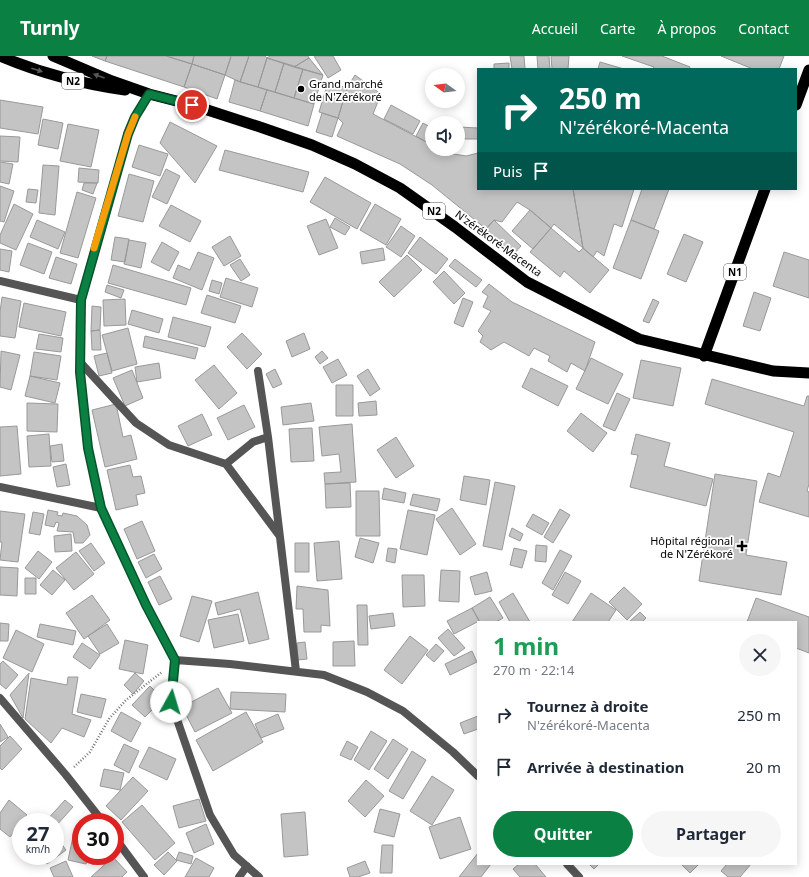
<!DOCTYPE html>
<html lang="fr">
<head>
<meta charset="utf-8">
<style>
  :root { --surface:#fff; --page:#f6f6f7; --text:#1f2937; --muted:#747a83; --accent:#0b8043 }
  body { margin:0; font-family:"Noto Sans",sans-serif; background:var(--page); color:var(--text); height:100vh; display:flex; flex-direction:column; font-size:15px; white-space:nowrap }
  * { box-sizing:border-box; margin:0 }
  p { font-size:13px; color:var(--muted) }
  .icon { flex:none; width:22px; height:22px; fill:none; stroke:currentColor; stroke-width:2; stroke-linecap:round; stroke-linejoin:round }
  .map { position:relative; flex:1; overflow:hidden }
  .drawer { position:absolute; left:477px; top:565px; width:320px; height:244px; display:flex; flex-direction:column; background:var(--surface); border-radius:0px; box-shadow:0 2px 10px #0003 }
  .drawer>* { flex:none }
  .top-card { position:absolute; left:477px; top:12px; width:320px; height:122px; border-radius:0px; box-shadow:0 2px 10px #0003; background:#00695c; color:#fff; overflow:hidden }
  .needle { width:26px; rotate:285deg }
  .buttons { position:absolute; left:425px; top:12px; display:grid; gap:8px }
  .buttons a { display:grid; place-items:center; width:40px; height:40px; border-radius:50%; background:var(--surface); box-shadow:0 2px 10px #0003; font-size:20px }
  .speed { position:absolute; left:12px; top:757px; display:flex; gap:8px; font-size:20px; font-weight:700; text-align:center }
  .speed>* { display:grid; place-content:center; width:52px; height:52px; border-radius:50%; background:var(--surface); box-shadow:0 2px 10px #0003; line-height:1 }
  .speed small { font-size:10px; font-weight:400 }
  .speed .limit { border:6px solid #d22; background:#fff; color:#111 }
  .pin { position:absolute; display:grid; place-items:center; width:34px; height:34px; color:#fff; margin:-17px; border:2px solid #fff; border-radius:50%; box-shadow:0 1px 4px #0007 }
  .me { position:absolute; width:44px; margin:-22px; rotate:6deg; stroke-linejoin:round; filter:drop-shadow(0 0 3px #0008) }
  .turn { display:flex; align-items:center; gap:14px; height:84px; padding:0 16px; font-size:18px }
  .turn .icon { width:52px; height:52px; stroke-width:2.5 }
  .turn b { display:block; font-size:28px; line-height:34px }
  .then { display:flex; align-items:center; height:38px; padding:0 16px; background:#0003; gap:8px; font-size:15px }
  .round { display:grid; place-items:center; flex:none; width:42px; height:42px; border-radius:21px; background:var(--page) }
  .summary { display:flex; align-items:center; justify-content:space-between; height:68px; padding:0 16px }
  h1 { font-size:24px; font-weight:700; line-height:30px; color:#1e9e55 }
  .cta { display:flex; gap:8px; margin-top:auto; padding:8px 16px }
  .cta a { flex:1; height:46px; border-radius:24px; background:var(--accent); color:#fff; font-size:16px; font-weight:700; line-height:46px; text-align:center }
  .cta a+a { background:var(--page); color:var(--text) }
  ul { padding:0; list-style:none }
  li { display:flex; align-items:center; gap:12px; height:52px; padding:0 16px }
  li div { flex:1 }
  li b { display:block; font-size:15px }
  li em { font-style:normal }
  header { display:flex; align-items:center; gap:24px; box-sizing:border-box; height:56px; padding:0 20px; background:var(--accent); color:#fff }
  header strong { font-size:19px }
  nav { display:flex; gap:22px; margin-inline-start:auto; font-size:14px }
  .map>svg:first-child { display:block }
</style>
</head>
<body>
<header>
<strong>Turnly</strong>
<nav><a>Accueil</a><a>Carte</a><a>À propos</a><a>Contact</a></nav>
</header>
<div class="map">
<svg width="809" height="821" viewBox="0 0 809 821">
  <rect width="100%" height="100%" fill="#fff"/>
  <path fill="#c4c4c4" stroke="#999" d="M92 0H107L105 5Z
    M107 0H166L192 8 184 31 105 5Z
    M166 0H194L192 8Z
    M194 0H229L231 1 225 19 192 8Z
    M249 0H265L267 2 258 31 240 26Z
    M249 0 240 26 225 19 231 0Z
    M270 0H308L309 2 294 11 267 2Z
    M314 0H333L341 14 328 22Z
    M510 0H524L525 13H512Z
    M537 0H549L550 13H538Z
    M551 0H569L568 13H552Z
    M622 0H662L690 11 689 13H653L654 11Z
    M721 0H784L779 13H753Z
    M267 2 284 7 275 36 258 31Z
    M309 2 323 19 294 11Z
    M600 6 624 13H598Z
    M284 7 303 13 294 42 275 36Z
    M509 7V13H494V8Z
    M192 8 225 19 217 43 184 31Z
    M303 13 323 19 314 48 294 42Z
    M355 19 381 38 373 58 432 89V93H441L448 97 466 100 478 97V133H573L583 192 554 168 551 172 530 154 517 146 502 166 494 164 486 173 432 129 400 108 337 80 343 67 338 62 347 32Z
    M235 24 267 34 260 55 229 46Z
    M328 26 347 32 338 62 319 56Z
    M267 34 314 48 308 70 260 55Z
    M0 44 43 51 38 78 0 72Z
    M391 49 420 65 413 78 384 63Z
    M322 57 338 62 332 81 316 76Z
    M43 63 63 67 58 93 38 89Z
    M170 66 217 90 195 127 160 87Z
    M423 67 432 72V89L416 80Z
    M68 68 99 74 91 111 60 105Z
    M458 71 478 72V83H458Z
    M0 80 20 81 18 106 0 105Z
    M139 89 168 98 160 120 132 111Z
    M225 94 309 116 303 136 219 114Z
    M0 106 13 108 9 128 0 126Z
    M43 109 59 110 55 159 39 157Z
    M79 112 99 114 98 127 78 126Z
    M166 113 180 120 167 148 152 141Z
    M129 118 154 125 143 166 118 160Z
    M325 121 371 147 357 173 310 146Z
    M84 127H97L93 138 82 134Z
    M0 130 14 135 4 166 0 165Z
    M28 133 38 134 36 147 26 146Z
    M573 133H634L622 171 614 168 604 200 597 195 593 201 583 192Z
    M642 133H669L654 173 631 164Z
    M77 136 96 142 78 202 60 197Z
    M14 148 33 158 16 194 0 187V179Z
    M375 148 401 163 386 189 360 174Z
    M171 149 201 165 190 186 159 170Z
    M530 154 551 172 533 193 512 175Z
    M335 162 350 171 345 179 330 171Z
    M326 163 338 192 319 199 307 170Z
    M37 164 65 176 58 193 30 181Z
    M494 164 521 190 513 199 486 173Z
    M631 164 659 175 641 223 613 212Z
    M401 170 415 180 401 201 386 191Z
    M551 172 579 196 583 192 609 214 590 237 564 215 560 221 530 196Z
    M684 178 703 186 686 226 667 218Z
    M230 180 241 200 224 210 212 191Z
    M115 181 129 183 125 206 111 204Z
    M420 181 448 203 436 218 408 197Z
    M129 184 146 187 141 212 124 208Z
    M162 186 179 196 169 215 151 206Z
    M28 187 52 196 44 218 20 209Z
    M383 192 385 204 362 208 360 196Z
    M0 193 12 195 9 216 0 214Z
    M198 196 214 202 202 234 173 222 178 209 190 214Z
    M784 196 809 204V242L773 230Z
    M407 199 422 214 394 241 379 226Z
    M56 201 77 208 71 228 49 222Z
    M240 203 250 219 241 225 230 209Z
    M455 203 482 224 476 231 449 210Z
    M113 209 191 232 186 249 108 227Z
    M444 215 465 237 454 248 433 226Z
    M226 222 258 232 252 251 220 241Z
    M212 224 222 227 219 238 209 235Z
    M489 228 512 246 595 286 585 315 571 307 567 316 548 305 550 300 534 292 529 300 504 286 491 294 480 286 483 280 478 275 491 255 483 251 488 240 482 236Z
    M107 229 124 234 121 242 105 236Z
    M754 236 771 242 760 275 743 270Z
    M207 239 241 250 235 267 201 257Z
    M2 241 21 245 15 282 0 280V256Z
    M463 242 473 246 463 271 454 267Z
    M125 243 126 269 104 270 103 244Z
    M653 243 659 246 649 267 643 265Z
    M24 247 66 256 61 280 19 271Z
    M92 250 101 251 100 274 91 275Z
    M132 254 163 263 159 277 128 268Z
    M173 261 211 271 205 291 168 281Z
    M128 272 137 308 112 315 102 279Z
    M100 274 101 294H92L91 275Z
    M242 277 262 298 247 313 227 291Z
    M304 277 310 293 292 301 286 285Z
    M39 278 63 282 61 296 36 293Z
    M145 280 198 292 195 303 143 291Z
    M1 295 20 299 11 334 0 331Z
    M322 295 328 302 320 308 315 301Z
    M34 296 61 300 57 324 30 320Z
    M107 297 112 317 99 320 94 300Z
    M591 302 623 318 608 348 576 333Z
    M338 303 347 319 332 327 323 311Z
    M641 304 681 312 673 350 633 342Z
    M159 307 161 322 137 326 135 311Z
    M214 309 237 337 219 353 195 324Z
    M531 312 568 330 558 350 522 331Z
    M275 313 282 328 273 332 266 318Z
    M368 313 380 333 370 340 357 320Z
    M132 314 143 342 125 350 113 322Z
    M30 320 60 327 55 347 25 340Z
    M712 323 804 350 807 340H809V428L807 435 809 436V461L759 446 768 417 780 421 794 376 705 348Z
    M336 329H353V360H336Z
    M617 337 630 343 615 375 603 370Z
    M376 345 377 359 359 360 358 347Z
    M27 347 58 348 57 376 27 375Z
    M311 347 314 365 283 369 281 351Z
    M116 348 123 381 131 379 137 403 105 411 92 354Z
    M244 349 255 371 228 384 217 362Z
    M581 357 607 377 593 396 567 375Z
    M202 358 212 379 188 390 178 370Z
    M352 368 356 426 325 428 324 417 341 416 339 398 322 400 319 371Z
    M17 370 21 418 0 420V371Z
    M312 372 314 405 291 406 289 373Z
    M49 378 51 410 29 411 27 380Z
    M636 378 670 387 664 410 713 423 706 450 630 431 638 399 631 398Z
    M396 381 414 410 396 422 377 394Z
    M62 388 64 405 52 406 50 390Z
    M66 408 70 429 57 431 53 411Z
    M130 409 133 421 141 420 145 437 136 439 138 449 116 454 107 414Z
    M715 418 757 425 746 499 787 506 781 539 699 525Z
    M464 420 490 424 486 449 460 444Z
    M495 426 515 430 502 494 483 490Z
    M350 427 351 451 326 452 325 428Z
    M384 432 406 437 404 447 382 443Z
    M356 435H379L380 480H356Z
    M413 438 440 443 437 455 410 449Z
    M452 452 476 488 460 499 436 463Z
    M560 453 570 459 553 487 544 481Z
    M48 454 58 456 57 459 62 460 63 457 77 460 87 469 90 479 83 487H75L73 476 57 475 59 467 56 466 54 471 45 469Z
    M408 454 435 459 427 499 400 493Z
    M0 455 25 458 18 506 0 504 2 486H0Z
    M33 456 44 458 40 479 29 477Z
    M533 458 549 467 542 479 526 470Z
    M142 465 155 495 137 503 124 473Z
    M512 472 523 478 520 485 509 480Z
    M71 478 72 495 55 496 54 480Z
    M360 482 379 487 373 507 355 501Z
    M339 485 342 523 317 525 314 487Z
    M91 487 105 507 94 515 79 495Z
    M295 487H309V516H295Z
    M536 489 547 490 546 506 535 505Z
    M388 492 397 493 395 507 386 505Z
    M514 492 527 495 522 512 510 509Z
    M560 494 572 500 553 534 542 527Z
    M38 495 52 506 39 523 25 512Z
    M76 496 94 518 74 534 56 512Z
    M154 498 162 513 146 522 138 506Z
    M0 511 18 512 17 540 0 539Z
    M53 514 65 524 52 539 40 529Z
    M441 514 460 515 459 546 439 545Z
    M487 516 492 535 475 539 470 521Z
    M565 516 581 525 568 548 552 539Z
    M402 519H424L425 550 403 551Z
    M160 520 172 543 159 549 148 526Z
    M25 522H36V538H25Z
    M297 530 328 534 330 570 321 569V576H304L303 553H296Z
    M624 531 642 548 627 564 609 546Z
    M258 536 269 583 249 588 240 553 218 559 215 547Z
    M513 537 530 566H510L499 546Z
    M591 537 616 554 608 566H572Z
    M92 539 110 564 84 583 66 557Z
    M192 540 212 545 199 586 180 580Z
    M490 541 503 562 496 566H480L472 552Z
    M756 542 809 561V597L796 592V566H747Z
    M357 549H367L368 589H358Z
    M472 552 479 565 454 578 447 565Z
    M640 556 646 562 642 566H629Z
    M393 557 395 570 371 573 369 560Z
    M238 558 244 585 214 592 208 564Z
    M0 567 9 568 8 585H0Z
    M40 568 76 575 73 589 37 581Z
    M107 568 119 587 100 598 88 580Z
    M448 573 465 592 454 600 438 582Z
    M16 574 44 588 32 616 3 602Z
    M410 580 428 594 402 628 384 614Z
    M125 584 148 589 143 618 119 613Z
    M354 585 355 610H333V586Z
    M305 586 307 603 298 604 297 587Z
    M82 587 100 599 90 613 73 601Z
    M436 588 444 595 434 606 426 599Z
    M472 595 477 606 450 619 445 608Z
    M3 605 18 619 6 633 0 628V608Z
    M29 617 23 662 10 639Z
    M135 617 144 625 133 638 124 629Z
    M68 621H78L72 658 91 664 84 681 62 672 51 687 25 663 31 622 67 629Z
    M150 630 163 643 145 661 132 649Z
    M218 632 232 657 195 676 182 651Z
    M231 636 286 638 285 656 230 653Z
    M81 638 106 643 101 662 77 656Z
    M121 656 141 667 131 686 111 675Z
    M246 656 263 686 213 715 196 684Z
    M278 658 284 673 261 682 255 668Z
    M478 660V673L464 678 460 667Z
    M0 668 8 681 0 686Z
    M371 675 387 685 369 714 354 704Z
    M10 680 22 693 2 714 0 712V690Z
    M393 683 408 693 388 723 374 713Z
    M347 685 358 691 351 704 340 699Z
    M124 688 139 695 129 717 114 709Z
    M149 691 176 703 167 724 139 711Z
    M412 695 426 704 403 743 389 735Z
    M104 713 124 717 120 734 100 730Z
    M432 720 454 734 432 769 410 755Z
    M133 721 148 735 121 764 106 750Z
    M366 724 384 740 365 761 348 745Z
    M199 743 206 765 179 772 173 750Z
    M9 744 27 759 10 781 0 773V757Z
    M65 744 73 751 55 771V766H45Z
    M142 749 175 787 155 804 122 766Z
    M380 753 400 758 394 781 374 776Z
    M305 756 308 799 284 801 281 758Z
    M460 761 471 793 440 803 429 771Z
    M206 768 214 788 194 797 186 777Z
    M74 776 81 778V800H88L86 808 68 804Z
    M55 779 66 794 47 808 40 800H55Z
    M382 789H393L392 817H380Z
    M168 796 177 805 164 819 154 809Z
    M179 796 193 800 191 808 176 804Z
    M478 797V808H491L481 821H459Z
    M113 801 127 816 122 821H91Z
    M196 802 214 812 209 821H185Z
    M66 805 73 821H54L50 812Z
    M365 805 370 817 358 821H350L347 812Z
    M519 808H535L546 821H520L513 813Z
    M589 808H599L594 813Z
    M681 808H699L690 817Z
    M727 808H751L740 821H728L721 815Z"/>
  <g fill="none" stroke-linecap="round" stroke-linejoin="round">
    <path stroke="#777" stroke-width="2.5" stroke-dasharray="1 2" stroke-linecap="butt" d="M74 711 90 696 109 663 126 644 162 616"/>
    <path stroke="#555" stroke-width="8" d="M81 244 80 316 88 392 101 452 146 549 175 604 171 646 210 759 234 799 259 821
      M80 306 136 367 169 389 226 408 253 386 268 381
      M258 315 268 381 296 615
      M226 408 279 479
      M0 431 101 452
      M175 604 230 608 324 619 367 636 403 655 453 696 478 720
      M0 642 66 719 103 766
      M115 782 144 821
      M567 808 579 821
      M239 821 247 810"/>
    <path stroke="#555" stroke-width="8" d="M0 225 81 244 128 78 135 61 149 38"/>
    <path stroke="#000" stroke-width="11" d="M0 0C40 17 82 28 125 34
      M53 0 112 25 149 38 192 49 260 71 312 89 355 108 400 132 455 171 527 226 639 283 773 315 809 317
      M796 49 809 14
      M704 300 765 133"/>
  </g>
  <defs><path id="oneway-solid" d="M-6-.8H1V-3.2L6.5 0L1 3.2V.8H-6Z"/></defs>
  <g fill="#595959">
    <use href="#oneway-solid" transform="translate(37 14) rotate(18)"/>
    <use href="#oneway-solid" transform="translate(99 20) rotate(-160)"/>
  </g>
  <g fill="none" stroke-linecap="round" stroke-linejoin="round">
    <g stroke="#07532c" stroke-width="10">
      <path id="route" d="M171 646 175 604 146 549 101 452 88 392 80 316 81 244 128 78 135 61 149 38 192 49"/>
    </g>
    <use href="#route" stroke="#0b8043" stroke-width="7"/>
    <path stroke="#f59e0b" stroke-width="7" d="M94 192 128 78 135 61"/>
  </g>
  <g fill="#000" stroke="#fff" stroke-width="1.5">
    <circle cx="301" cy="33" r="4"/>
    <path d="M740 484h4v4h4v4h-4v4h-4v-4h-4v-4h4z"/>
  </g>
  <g text-anchor="middle" dominant-baseline="central" stroke-width="3.5" stroke-linejoin="round" paint-order="stroke">
    <g fill="#fff" stroke="#4c4c4c" stroke-width="1">
      <rect x="62" y="17" width="22" height="16" rx="3"/>
      <rect x="423" y="147" width="22" height="16" rx="3"/>
      <rect x="724" y="208" width="22" height="16" rx="3"/>
    </g>
    <g font-size="10" font-weight="bold" fill="#000">
      <text x="73" y="25">N2</text>
      <text x="434" y="155">N2</text>
      <text x="735" y="216">N1</text>
    </g>
    <g font-size="11" fill="#000" stroke="#fff" text-anchor="start">
      <text x="309" y="27">Grand marché<tspan x="309" dy="13">de N'Zérékoré</tspan></text>
      <text x="733" y="484" text-anchor="end">Hôpital régional<tspan x="733" dy="13">de N'Zérékoré</tspan></text>
    </g>
    <g font-size="11" fill="#000" stroke="#fff">
      <text transform="translate(499 187) rotate(36)">N'zérékoré-Macenta</text>
    </g>
  </g>
</svg>
<div class="buttons">
<a><svg class="needle" viewBox="-14 -14 28 28"><path d="M0-13l5 13h-10z" fill="#e53935"/><path d="M0 13l5-13h-10z" fill="#747a83"/></svg></a>
<a><svg class="icon" aria-label="sound" viewBox="0 0 24 24"><path d="M4 9h4l5-4v14l-5-4H4zM17 9q2 3 0 6"/></svg></a>
</div>
<div class="speed"><div>27<small>km/h</small></div><div class="limit">30</div></div>
<div class="pin" style="left:192px;top:49px;background:#d93025"><svg class="icon" aria-label="arrive" viewBox="0 0 24 24"><path d="M6 21V4h12l-3 4 3 4H6"/></svg></div>
<svg class="me" style="left:171px;top:646px" viewBox="-20 -20 40 40"><circle r="19" fill="#fff"/><path d="M0-13L10 11 0 6-10 11z" fill="#0b8043"/></svg>
<div class="top-card">
<div class="turn"><svg class="icon" aria-label="right" viewBox="0 0 24 24"><path d="M7 20v-9h11M14 6l5 5-5 5"/></svg><div><b>250 m</b>N'zérékoré-Macenta</div></div>
<div class="then">Puis<svg class="icon" aria-label="arrive" viewBox="0 0 24 24"><path d="M6 21V4h12l-3 4 3 4H6"/></svg></div>
</div>
<section class="drawer">
<div class="summary"><div><h1>1 min</h1><p>270 m · 22:14</p></div><a class="round"><svg class="icon" aria-label="close" viewBox="0 0 24 24"><path d="M6 6l12 12M18 6L6 18"/></svg></a></div>
<ul>
<li><svg class="icon" aria-label="right" viewBox="0 0 24 24"><path d="M7 20v-9h11M14 6l5 5-5 5"/></svg><div><b>Tournez à droite</b><p>N'zérékoré-Macenta</p></div><em>250 m</em></li>
<li><svg class="icon" aria-label="arrive" viewBox="0 0 24 24"><path d="M6 21V4h12l-3 4 3 4H6"/></svg><div><b>Arrivée à destination</b></div><em>20 m</em></li>
</ul>
<div class="cta"><a>Quitter</a><a>Partager</a></div>
</section>
</div>
</body>
</html>
